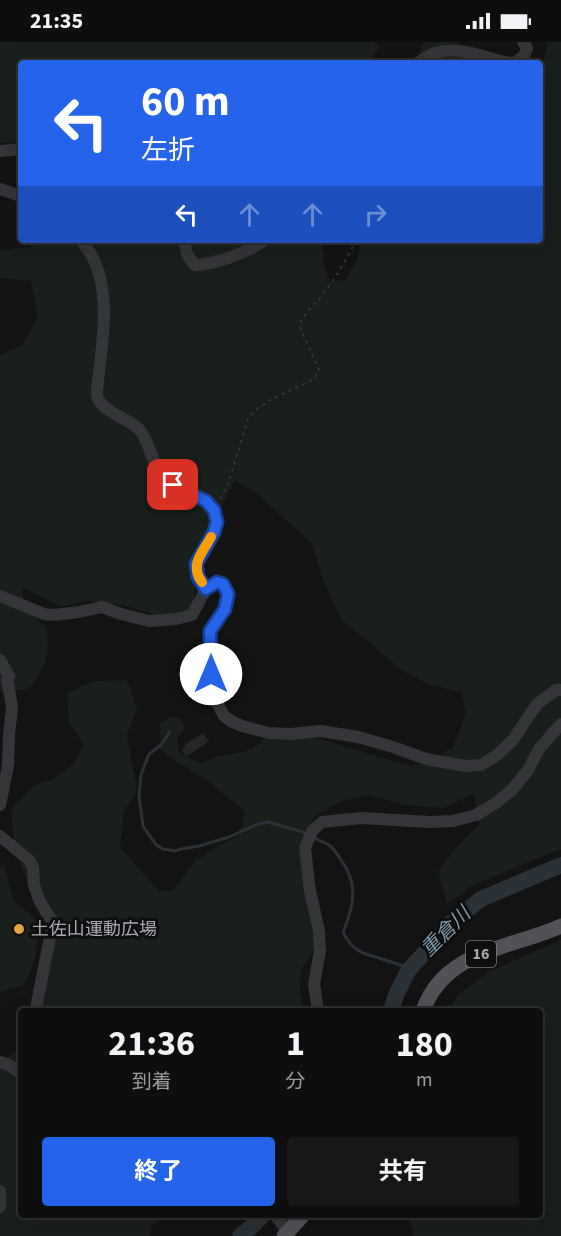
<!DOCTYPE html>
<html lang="ja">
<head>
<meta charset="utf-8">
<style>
  :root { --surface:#0e0e0f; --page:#171718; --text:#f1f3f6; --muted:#9b9c9e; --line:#2e2e2f; --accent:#2563eb }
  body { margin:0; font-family:"Source Sans 3","Noto Sans JP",sans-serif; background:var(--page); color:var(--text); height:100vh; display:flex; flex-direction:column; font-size:22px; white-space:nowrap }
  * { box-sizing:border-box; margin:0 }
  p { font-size:20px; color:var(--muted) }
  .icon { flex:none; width:33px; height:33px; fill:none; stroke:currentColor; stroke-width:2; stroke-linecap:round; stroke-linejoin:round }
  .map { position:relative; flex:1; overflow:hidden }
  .side { position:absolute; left:18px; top:966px; width:525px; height:210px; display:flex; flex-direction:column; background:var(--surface); border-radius:6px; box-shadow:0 6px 24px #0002,0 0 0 2px var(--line) }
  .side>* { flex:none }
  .hud { position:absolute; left:18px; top:18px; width:525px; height:183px; border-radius:6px; box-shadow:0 6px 24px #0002,0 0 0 2px var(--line); background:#2563eb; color:#fff; overflow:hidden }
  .pin { position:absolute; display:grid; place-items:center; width:51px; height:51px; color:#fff; margin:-26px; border-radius:12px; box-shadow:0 3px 9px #0006 }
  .me { position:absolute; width:66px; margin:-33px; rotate:0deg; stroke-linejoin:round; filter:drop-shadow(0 0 4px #0008) }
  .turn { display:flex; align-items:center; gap:21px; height:126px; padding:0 24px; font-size:27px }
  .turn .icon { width:78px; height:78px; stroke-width:2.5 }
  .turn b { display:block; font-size:42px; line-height:51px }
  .lanes { display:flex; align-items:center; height:57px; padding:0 24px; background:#0003; justify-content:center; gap:30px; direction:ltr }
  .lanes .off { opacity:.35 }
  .eta { display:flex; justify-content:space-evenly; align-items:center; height:102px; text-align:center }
  .eta b { font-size:36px; font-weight:700; line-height:42px }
  .primary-button { display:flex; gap:12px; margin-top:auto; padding:12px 24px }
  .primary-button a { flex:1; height:69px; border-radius:6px; background:var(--accent); color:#fff; font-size:24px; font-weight:700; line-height:69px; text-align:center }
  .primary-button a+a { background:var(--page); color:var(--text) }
  .status { display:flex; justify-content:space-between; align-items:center; height:42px; padding:0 30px; background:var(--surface); direction:ltr }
  .status svg { height:16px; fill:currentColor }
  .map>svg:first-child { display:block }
</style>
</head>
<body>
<div class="status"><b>21:35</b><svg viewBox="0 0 49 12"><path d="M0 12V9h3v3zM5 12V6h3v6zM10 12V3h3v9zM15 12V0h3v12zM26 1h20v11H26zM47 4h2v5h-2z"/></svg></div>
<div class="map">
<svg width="561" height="1194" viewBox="0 0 561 1194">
  <rect width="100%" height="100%" fill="#131314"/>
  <path fill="#191f1a" d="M0 0H374L379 4 373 15 366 21H21V100L0 101Z
    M424 0H460L458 10 469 21H420L419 11Z
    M547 0H561V807L475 842 447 862 438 829 457 804 479 783 474 751 445 766 403 763 370 753 339 760 315 774 305 794 320 898 301 928 300 952 303 969H33L48 893 26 838 14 801 11 768 33 744 53 737 73 723 84 703 69 680 67 651 94 639 127 638 137 667 127 692 137 749 124 769 120 805 159 849H173L195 819 216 805 239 794 245 769 209 740 177 720 161 708 160 681 172 675 180 676 185 686 177 696 179 710 201 722 216 715 251 708 265 696 287 694 321 697 409 724 428 722 454 704 466 671 462 651 428 642 398 626 373 603 342 579 323 538 312 501 256 451 235 438 214 480 192 514 195 535 194 568 173 578 118 562 85 559 61 565 22 545 25 566 46 585C51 613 46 623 30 646L0 651V313L22 303 38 275 31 239 0 236V209L16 206 31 205 33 198H323L324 224 329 239 346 238 358 216 361 198H540V27L542 26 547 4Z
    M4 824 14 859 36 877C39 904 37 919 24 943L0 950V825Z
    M561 898V1194H414L408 1173H540V969H449L457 954 488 930Z
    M21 999V1173H171L151 1183 150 1194H0V1021L15 1010Z"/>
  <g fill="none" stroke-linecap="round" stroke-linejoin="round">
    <path stroke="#2a3237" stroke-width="3" d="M170 690 161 703 149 712 141 733 139 754 143 784 156 803 163 807 175 809 181 807 199 804 229 795 258 782 268 780 300 789 306 792
      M312 795C318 798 324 800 329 803 334 807 338 813 341 818 359 842 354 864 343 890 347 899 354 907 363 911L410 926"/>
    <path stroke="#2a3237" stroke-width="16" d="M391 969 396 953 408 929 451 881 481 857 561 823
      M240 1194 249 1187 263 1173"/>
  </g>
  <path fill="#262628" d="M203 691 209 699 186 715 182 707 186 705 184 703Z"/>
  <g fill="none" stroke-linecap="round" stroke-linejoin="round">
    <path stroke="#3a3c40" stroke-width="1.5" stroke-dasharray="3 4.5" stroke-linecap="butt" d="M220 457 228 442 248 377 257 367 272 357 314 337 319 328 299 283C305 270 315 263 323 252 336 235 347 217 356 198"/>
    <path stroke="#343539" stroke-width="12" d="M418 21C423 18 429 13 435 11 462 3 485 17 511 21
      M514 21 524 14 527 6 523 0
      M0 109 21 107
      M0 147 21 154
      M81 198C85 204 91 211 94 218 112 257 101 307 97 348 97 351 97 355 98 357 105 371 129 377 139 387 151 402 151 422 164 436 177 450 204 450 214 467 227 493 187 511 198 535 200 539 204 543 206 547
      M184 198 187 212 194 223C214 223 248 210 265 198
      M0 554 44 572 54 573 79 570 102 565 121 572 149 579 176 577 192 573 206 547 217 540 223 542 228 551 225 567 210 589 212 644 215 656 224 674 231 679 242 684 269 691 291 692 321 689 358 695 393 705 426 717 465 724 481 723 497 713 512 699 537 662 556 648H561
      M0 618 9 634 7 637 12 665 9 693 8 724 0 763
      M0 794 29 818 33 825 34 843 40 860 53 880 38 956 36 969
      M318 969 314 942 320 909 319 889 310 849 305 806 312 789 322 780 361 776 430 780 453 779 476 773 496 761 512 748 528 728 539 707 561 682
      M0 1020 9 1023 21 1032
      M0 1149V1165
      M275 1173 287 1189"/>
    <path stroke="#505258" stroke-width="15" d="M423 969C444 908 510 907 561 884
      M284 1194 303 1173"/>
  </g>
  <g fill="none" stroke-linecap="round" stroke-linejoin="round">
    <g stroke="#184099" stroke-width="15">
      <path id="route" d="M173 443 206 459 214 468 217 480 214 490 196 522 198 535 206 547 217 540 223 542 228 552 225 567 210 589 211 632"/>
    </g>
    <use href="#route" stroke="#2563eb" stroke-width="10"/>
    <path stroke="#f59e0b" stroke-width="10" d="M202 540C189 523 203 510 211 495"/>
  </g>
  <circle fill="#e1a43e" stroke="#0e0e0f" stroke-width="2" cx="19" cy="887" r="6"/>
  <g text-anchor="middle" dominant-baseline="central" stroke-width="6" stroke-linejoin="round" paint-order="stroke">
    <rect fill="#0e0e0f" stroke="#787b82" stroke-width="1.5" x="466" y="899" width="30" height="26" rx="4.5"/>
    <g font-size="16" font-weight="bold" fill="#a6aab3">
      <text x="481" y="912">16</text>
    </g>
    <g font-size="18" fill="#a6aab3" stroke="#0e0e0f" text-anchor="start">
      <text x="31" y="887">土佐山運動広場</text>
    </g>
    <g font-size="20" font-style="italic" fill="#7f99ac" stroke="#0e0e0f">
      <text transform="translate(446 890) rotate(-45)">重倉川</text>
    </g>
  </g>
</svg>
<div class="pin" style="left:173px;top:443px;background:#d93025"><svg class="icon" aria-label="arrive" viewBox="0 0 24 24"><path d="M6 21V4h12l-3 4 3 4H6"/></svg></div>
<svg class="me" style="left:211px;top:632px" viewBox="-20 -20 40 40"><circle r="19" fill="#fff"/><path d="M0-13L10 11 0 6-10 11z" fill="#2563eb"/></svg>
<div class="hud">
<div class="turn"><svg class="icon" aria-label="left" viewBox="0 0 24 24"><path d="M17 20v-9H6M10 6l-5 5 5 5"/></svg><div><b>60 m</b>左折</div></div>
<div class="lanes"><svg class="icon" aria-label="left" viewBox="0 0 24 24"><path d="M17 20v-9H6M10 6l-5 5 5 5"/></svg><svg class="icon off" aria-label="ahead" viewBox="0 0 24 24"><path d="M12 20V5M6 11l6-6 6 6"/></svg><svg class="icon off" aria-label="ahead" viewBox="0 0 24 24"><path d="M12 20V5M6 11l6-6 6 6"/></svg><svg class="icon off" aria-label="right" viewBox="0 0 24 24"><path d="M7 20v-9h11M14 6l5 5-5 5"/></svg></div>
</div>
<section class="side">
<div class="eta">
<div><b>21:36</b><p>到着</p></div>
<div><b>1</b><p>分</p></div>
<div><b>180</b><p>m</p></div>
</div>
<div class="primary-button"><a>終了</a><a>共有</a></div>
</section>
</div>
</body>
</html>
